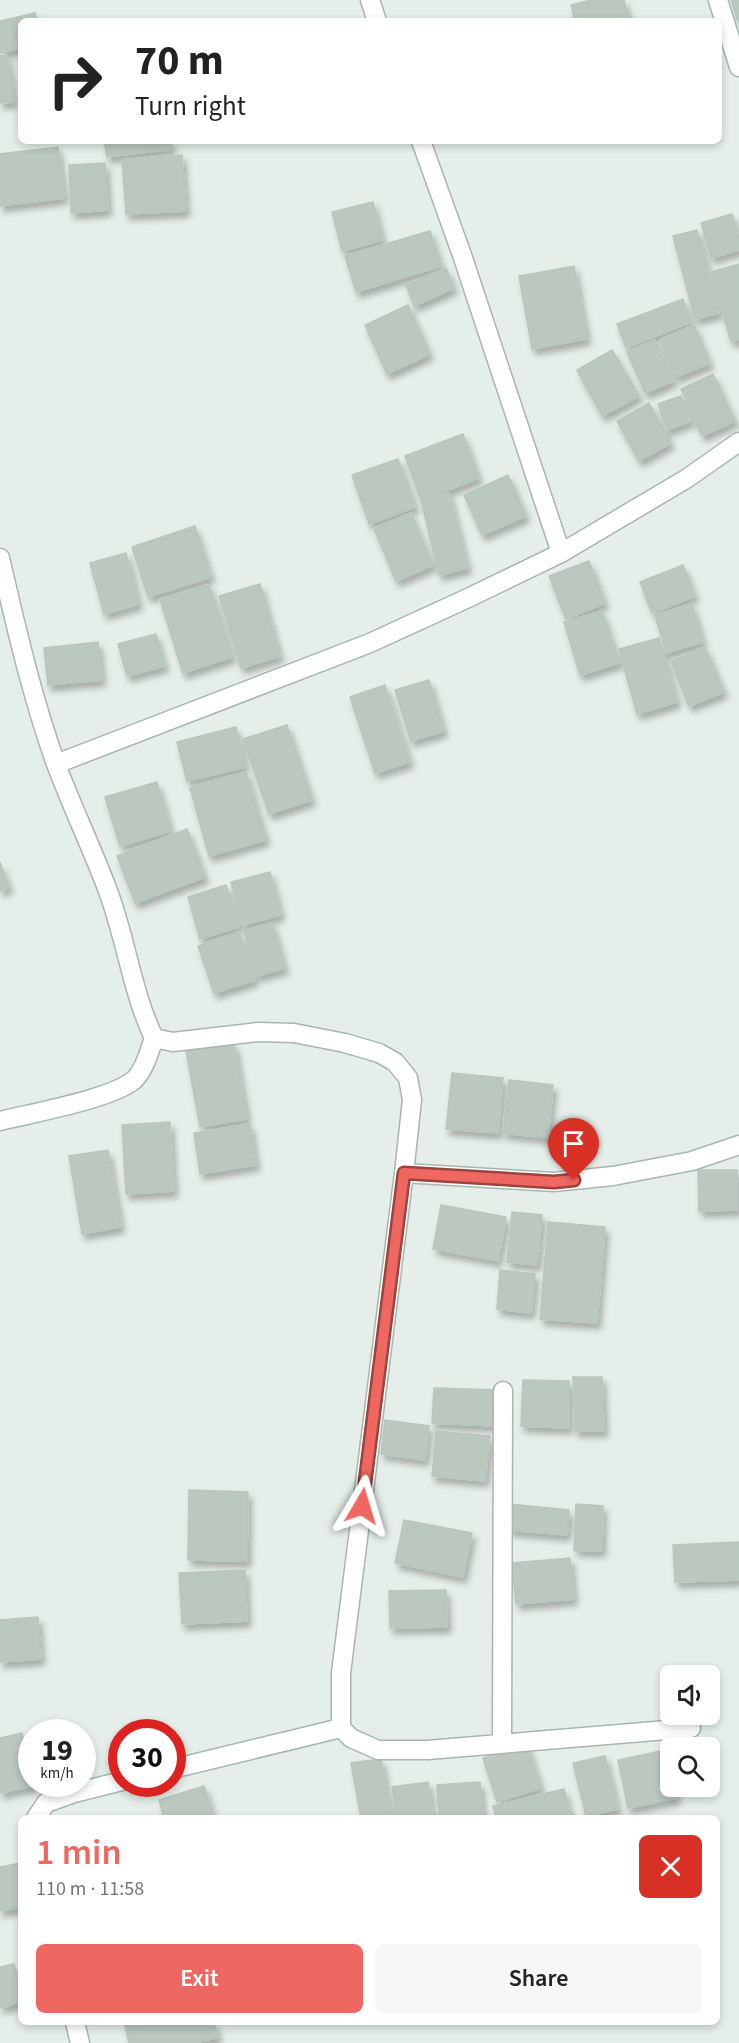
<!DOCTYPE html>
<html lang="en">
<head>
<meta charset="utf-8">
<style>
  :root { --surface:#fff; --page:#f6f6f6; --text:#222; --muted:#767676; --accent:#ef6761 }
  body { margin:0; font-family:"Source Sans 3",sans-serif; background:var(--page); color:var(--text); height:100vh; display:flex; flex-direction:column; font-size:22px; white-space:nowrap }
  * { box-sizing:border-box; margin:0 }
  p { font-size:20px; color:var(--muted) }
  .icon { flex:none; width:33px; height:33px; fill:none; stroke:currentColor; stroke-width:2; stroke-linecap:round; stroke-linejoin:round }
  .map { position:relative; flex:1; overflow:hidden }
  .panel { position:absolute; left:18px; top:1815px; width:702px; height:210px; display:flex; flex-direction:column; background:var(--surface); border-radius:9px; box-shadow:0 3px 9px #0003 }
  .panel>* { flex:none }
  .guide { position:absolute; left:18px; top:18px; width:704px; height:126px; border-radius:9px; box-shadow:0 3px 9px #0003; background:#fff; color:var(--text); overflow:hidden }
  .controls { position:absolute; left:660px; top:1665px; display:grid; gap:12px }
  .controls a { display:grid; place-items:center; width:60px; height:60px; border-radius:9px; background:var(--surface); box-shadow:0 3px 9px #0003; font-size:30px }
  .speed { position:absolute; left:18px; top:1719px; display:flex; gap:12px; font-size:30px; font-weight:700; text-align:center }
  .speed>* { display:grid; place-content:center; width:78px; height:78px; border-radius:50%; background:var(--surface); box-shadow:0 3px 9px #0003; line-height:1 }
  .speed small { font-size:15px; font-weight:400 }
  .speed .limit { border:9px solid #d22; background:#fff; color:#111 }
  .pin { position:absolute; display:grid; place-items:center; width:51px; height:51px; color:#fff; margin:-62px -26px; border-radius:50% 50% 50% 0; rotate:-45deg; box-shadow:0 0 6px #0007 }
  .pin .icon { rotate:45deg }
  .me { position:absolute; width:66px; margin:-33px; rotate:7deg; stroke-linejoin:round; filter:drop-shadow(0 0 4px #0008) }
  .turn { display:flex; align-items:center; gap:21px; height:126px; padding:0 18px; font-size:27px }
  .turn .icon { width:78px; height:78px; stroke-width:2.5 }
  .turn b { display:block; font-size:42px; line-height:51px }
  .round { display:grid; place-items:center; flex:none; width:63px; height:63px; border-radius:9px; background:var(--page) }
  .head { display:flex; align-items:center; justify-content:space-between; height:102px; padding:0 18px }
  h1 { font-size:36px; font-weight:600; line-height:45px; color:var(--accent) }
  .button { display:flex; gap:12px; margin-top:auto; padding:12px 18px }
  .button a { flex:1; height:69px; border-radius:9px; background:var(--accent); color:#fff; font-size:24px; font-weight:600; line-height:69px; text-align:center }
  .button a+a { background:var(--page); color:var(--text) }
  .map>svg:first-child { display:block }
</style>
</head>
<body>
<div class="map">
<svg width="739" height="2043" viewBox="0 0 739 2043">
  <defs>
    <filter id="shadow"><feDropShadow dx="3.5" dy="6" stdDeviation="3" flood-color="#0004"/></filter>
  </defs>
  <rect width="100%" height="100%" fill="#e5eee8"/>
  <path fill="#bac8c0" stroke="#b7c7bd" stroke-width="1.5" filter="url(#shadow)" d="M591 0H624L629 21H575L571 5Z
    M731 0H739V22H738Z
    M35 13 37 21H21V48L0 53V21Z
    M7 55 14 102 0 103V56Z
    M104 141H171L172 149 107 157Z
    M58 147 64 198 0 206V154Z
    M182 155 186 211 126 214 122 160Z
    M105 163 108 210 71 213 69 165Z
    M373 202 383 240 342 251 332 212Z
    M732 214 739 238V250L711 258 701 223Z
    M697 230 719 313 695 319 673 236Z
    M430 231 441 266 356 292 345 256Z
    M739 264V339L731 342 711 272Z
    M574 266 587 339 532 349 519 276Z
    M446 268 454 288 414 306 406 285Z
    M683 299 691 322 626 348 617 324Z
    M408 305 430 354 387 374 365 325Z
    M694 325 710 363 676 377 660 340Z
    M655 340 673 381 645 393 627 352Z
    M612 350 639 396 602 416 577 370Z
    M713 374 735 421 702 436 681 389Z
    M681 396 691 421 667 430 658 404Z
    M649 403 671 443 639 461 617 421Z
    M463 434 479 478 421 500 405 456Z
    M398 459 415 507 369 524 352 475Z
    M508 475 526 516 482 535 464 495Z
    M449 493 468 568 439 575 421 500Z
    M411 513 433 565 396 581 374 529Z
    M195 526 211 577 148 597 132 547Z
    M126 553 139 604 104 614 90 563Z
    M589 561 605 603 566 619 549 576Z
    M683 565 695 596 652 613 640 582Z
    M260 584 280 656 241 668 219 596Z
    M209 585 232 657 183 673 160 600Z
    M692 604 703 642 666 653 655 615Z
    M602 611 619 663 580 675 564 622Z
    M156 634 165 666 127 676 118 644Z
    M659 638 677 702 637 714 619 649Z
    M98 642 102 680 48 685 44 648Z
    M705 647 724 692 689 706 671 661Z
    M429 680 444 731 411 741 395 690Z
    M385 685 410 762 375 773 350 697Z
    M287 725 312 800 269 814 243 739Z
    M236 727 245 767 187 781 177 742Z
    M246 772 266 840 209 856 190 788Z
    M157 782 171 831 120 846 105 797Z
    M187 829 205 877 135 903 117 856Z
    M0 862 9 887 0 891Z
    M270 872 281 915 242 925 231 882Z
    M226 885 239 927 200 939 188 897Z
    M272 923 285 968 257 976 244 931Z
    M239 932 255 980 214 993 198 946Z
    M234 1043 247 1119 200 1127 186 1051Z
    M452 1073 503 1078 498 1133 446 1129Z
    M509 1080 553 1085 548 1138 503 1133Z
    M170 1122 174 1191 126 1194 122 1125Z
    M250 1124 256 1165 200 1174 194 1133Z
    M108 1150 121 1227 82 1234 69 1156Z
    M698 1170H737V1210L699 1211Z
    M441 1205 506 1217 498 1261 433 1249Z
    M512 1212 542 1215 537 1265 507 1262Z
    M548 1222 605 1227 597 1323 540 1319Z
    M500 1270 535 1274 531 1313 497 1309Z
    M573 1377H602L604 1431H575Z
    M523 1380 569 1381V1428L521 1426Z
    M434 1388 498 1390 497 1426 432 1423Z
    M385 1420 429 1426 425 1460 381 1454Z
    M436 1431 490 1436 485 1481 432 1476Z
    M189 1490 248 1492 247 1561 188 1560Z
    M509 1504 569 1510 567 1535 508 1530Z
    M576 1504 603 1506 602 1551 574 1550Z
    M404 1520 472 1533 463 1577 395 1563Z
    M739 1542V1580L675 1582 673 1545Z
    M570 1558 574 1599 516 1604 512 1563Z
    M245 1570 247 1621 182 1624 179 1573Z
    M446 1590 447 1627 390 1628 389 1591Z
    M38 1617 41 1659 0 1662V1620Z
    M22 1733 33 1786 0 1793V1738Z
    M527 1744 541 1788 497 1802 483 1758Z
    M666 1750 670 1769V1786H674L677 1798 628 1808 618 1760Z
    M605 1756 618 1809 586 1816 573 1763Z
    M381 1759 391 1818H361L351 1763Z
    M428 1782 433 1818H396L392 1787Z
    M480 1782 483 1818H439L437 1785Z
    M204 1786 214 1818H164L159 1800Z
    M564 1789 571 1818H496L493 1806Z
    M21 1863V1907L0 1911V1867Z
    M14 1964 21 1991V2002L0 2008V1967Z
    M124 2022H214L218 2037 196 2043H129Z"/>
  <g fill="none" stroke-linecap="round" stroke-linejoin="round">
    <g stroke="#a7b6ae" stroke-width="21">
      <path id="minor" d="M370 0 377 21
        M718 0 739 67
        M421 141 462 255 561 553
        M0 558C16 627 32 697 56 764 72 807 92 848 108 891 126 939 132 992 154 1038L173 1042 258 1032 294 1033 345 1043 379 1053 395 1062 408 1078 412 1100 404 1173 554 1182 613 1176 692 1161 739 1145
        M56 764 370 643 468 598 561 553 686 479 739 442
        M0 1121C32 1113 111 1099 134 1080 145 1069 149 1052 154 1038
        M404 1173 341 1673V1728L351 1738 378 1750H428L691 1728
        M502 1743 503 1391
        M172 1769 341 1728
        M36 1818 46 1803 74 1793 122 1781
        M75 2022 80 2043"/>
    </g>
    <use href="#minor" stroke="#fff" stroke-width="18"/>
  </g>
  <g fill="none" stroke-linecap="round" stroke-linejoin="round">
    <g stroke="#9b433f" stroke-width="15">
      <path id="route" d="M362 1506 404 1173 554 1182 574 1180"/>
    </g>
    <use href="#route" stroke="#ef6761" stroke-width="10"/>
  </g>
</svg>
<div class="controls">
<a><svg class="icon" aria-label="sound" viewBox="0 0 24 24"><path d="M4 9h4l5-4v14l-5-4H4zM17 9q2 3 0 6"/></svg></a>
<a><svg class="icon" aria-label="search" viewBox="0 0 24 24"><circle cx="10" cy="10" r="6"/><path d="M15 15l6 6"/></svg></a>
</div>
<div class="speed"><div>19<small>km/h</small></div><div class="limit">30</div></div>
<div class="pin" style="left:574px;top:1180px;background:#d93025"><svg class="icon" aria-label="arrive" viewBox="0 0 24 24"><path d="M6 21V4h12l-3 4 3 4H6"/></svg></div>
<svg class="me" style="left:362px;top:1506px" viewBox="-20 -20 40 40"><path d="M0-17L14 15 0 8-14 15z" fill="#ef6761" stroke="#fff" stroke-width="4"/></svg>
<div class="guide">
<div class="turn"><svg class="icon" aria-label="right" viewBox="0 0 24 24"><path d="M7 20v-9h11M14 6l5 5-5 5"/></svg><div><b>70 m</b>Turn right</div></div>
</div>
<section class="panel">
<div class="head"><div><h1>1 min</h1><p>110 m · 11:58</p></div><a class="round" style="background:#d93025;color:#fff"><svg class="icon" aria-label="close" viewBox="0 0 24 24"><path d="M6 6l12 12M18 6L6 18"/></svg></a></div>
<div class="button"><a>Exit</a><a>Share</a></div>
</section>
</div>
</body>
</html>
